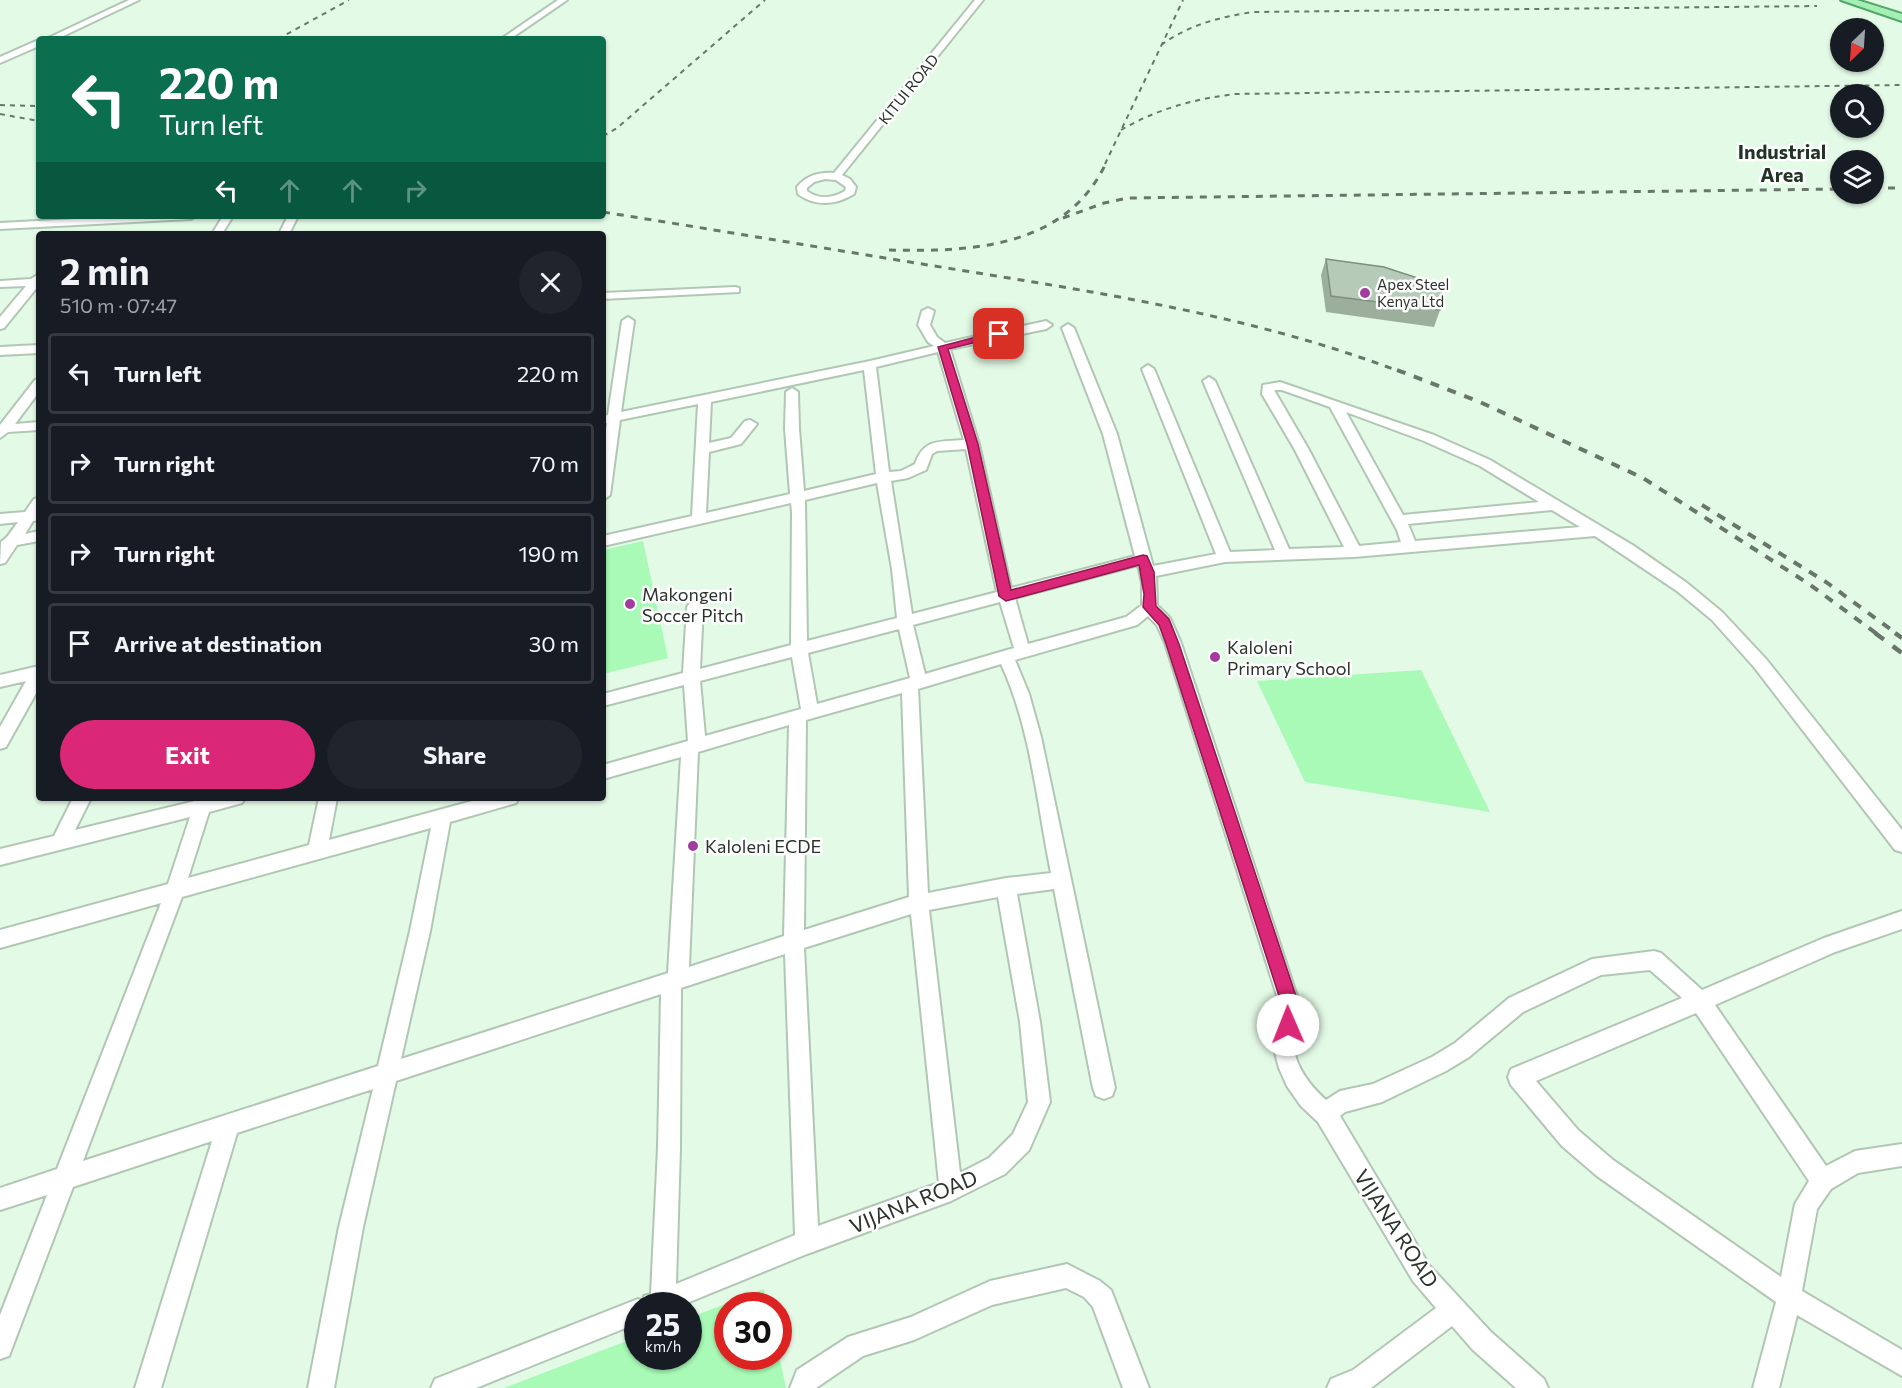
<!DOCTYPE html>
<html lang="en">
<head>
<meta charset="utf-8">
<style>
  :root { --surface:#171b24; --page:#20242c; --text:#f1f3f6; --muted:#9ea1a6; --line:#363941; --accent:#db2777 }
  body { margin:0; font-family:Commissioner,sans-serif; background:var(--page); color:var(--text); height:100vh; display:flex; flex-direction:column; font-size:22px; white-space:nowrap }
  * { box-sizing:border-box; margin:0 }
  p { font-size:20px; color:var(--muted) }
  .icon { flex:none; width:33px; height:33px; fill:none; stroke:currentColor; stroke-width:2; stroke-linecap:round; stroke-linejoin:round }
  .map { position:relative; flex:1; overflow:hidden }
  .sheet { position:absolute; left:36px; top:231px; width:570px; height:570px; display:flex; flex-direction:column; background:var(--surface); border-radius:6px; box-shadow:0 2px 4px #0004 }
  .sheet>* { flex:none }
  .guide { position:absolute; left:36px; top:36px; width:570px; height:183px; border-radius:6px; box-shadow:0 2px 4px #0004; background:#0b6e4f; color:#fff; overflow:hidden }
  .needle { width:39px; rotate:205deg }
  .fabs { position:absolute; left:1830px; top:18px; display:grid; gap:12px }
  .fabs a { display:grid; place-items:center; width:54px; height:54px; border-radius:50%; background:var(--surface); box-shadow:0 2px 4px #0004; font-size:30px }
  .speed { position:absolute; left:624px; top:1292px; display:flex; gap:12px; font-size:30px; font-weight:700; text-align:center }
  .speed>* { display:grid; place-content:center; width:78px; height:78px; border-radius:50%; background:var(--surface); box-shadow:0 2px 4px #0004; line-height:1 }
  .speed small { font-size:15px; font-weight:400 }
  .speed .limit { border:9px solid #d22; background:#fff; color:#111 }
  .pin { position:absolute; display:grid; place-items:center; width:51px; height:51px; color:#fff; margin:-26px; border-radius:12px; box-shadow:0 3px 9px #0006 }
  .me { position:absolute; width:66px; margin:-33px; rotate:359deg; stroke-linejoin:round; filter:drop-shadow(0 0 4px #0008) }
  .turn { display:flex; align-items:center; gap:21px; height:126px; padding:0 24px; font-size:27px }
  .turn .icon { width:78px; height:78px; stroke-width:2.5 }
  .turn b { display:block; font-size:42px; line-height:51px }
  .lanes { display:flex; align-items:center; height:57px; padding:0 24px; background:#0003; justify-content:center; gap:30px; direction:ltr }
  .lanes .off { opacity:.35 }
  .round { display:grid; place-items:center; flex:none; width:63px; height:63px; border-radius:32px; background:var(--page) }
  .head { display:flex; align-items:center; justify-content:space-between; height:102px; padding:0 24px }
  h1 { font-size:36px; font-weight:700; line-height:45px }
  .cta { display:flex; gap:12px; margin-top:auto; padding:12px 24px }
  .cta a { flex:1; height:69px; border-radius:36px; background:var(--accent); color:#fff; font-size:24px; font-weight:700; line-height:69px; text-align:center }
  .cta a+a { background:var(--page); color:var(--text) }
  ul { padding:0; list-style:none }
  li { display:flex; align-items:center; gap:18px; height:81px; margin:0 12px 9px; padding:0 12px; border:3px solid var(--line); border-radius:6px }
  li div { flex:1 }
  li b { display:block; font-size:22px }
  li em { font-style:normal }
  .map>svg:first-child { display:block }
</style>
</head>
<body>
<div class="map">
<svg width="1902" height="1388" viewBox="0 0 1902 1388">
  <rect width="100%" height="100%" fill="#e3fae6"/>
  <path fill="#a8fab6" d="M643 541 668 658 603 674V550Z
    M1421 670 1490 812 1305 782 1257 681Z
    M764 1289 767 1305H728V1356L779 1355 786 1388H504L637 1337 638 1356H688L689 1318Z"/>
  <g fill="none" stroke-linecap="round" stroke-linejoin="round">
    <g stroke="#b1c7b4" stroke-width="4">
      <path id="minor" d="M129 0H139L57 39H46Z
        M558 0H567L510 39H501Z
        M975 0H983L842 175 850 179 856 187 854 194C836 205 815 207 798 194L797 187C806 176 819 172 834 173ZM825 179 836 180 846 187 845 191C833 198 819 200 807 191V188L814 182Z
        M36 41H39V46L0 63V57Z
        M131 216H196L191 219 0 229V223Z
        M223 216H233L222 234H212Z
        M288 216H298L289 234H279Z
        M39 274V285L4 328 0 329V317L26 286 0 287V281L31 279Z
        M735 287 739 288V292L603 299V293Z
        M928 308 934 311 930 325 937 337 945 343 1046 321 1052 325 1046 329 950 349 979 444 1011 588 1135 556 1103 434 1062 328 1068 324 1074 328 1117 434 1153 566 1216 554 1142 369 1148 365 1154 369 1230 552 1275 550 1203 381 1209 377 1215 381 1289 549 1344 547 1295 450 1262 394 1263 385 1280 382 1434 435 1490 460 1634 546 1687 583 1722 612 1766 659 1902 830V852L1895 850 1754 667 1712 620 1677 591 1595 536 1354 557 1225 562 1156 576 1157 605 1170 618 1181 643 1298 999C1302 1013 1298 1019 1295 1032 1288 1058 1308 1084 1326 1100L1340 1091 1373 1084 1432 1057 1455 1043 1509 998 1592 959 1654 951 1661 953 1702 990 1824 938 1902 911V929L1835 952 1715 1005 1826 1166 1855 1151 1902 1144V1166L1858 1173 1831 1189 1817 1209 1802 1291 1902 1350V1376L1797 1315 1779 1388H1753L1776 1302 1597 1176 1562 1146 1511 1085 1508 1077 1511 1069 1682 998 1650 970 1601 975 1523 1012 1469 1057 1446 1071 1382 1102 1345 1112 1340 1116 1429 1265 1491 1332 1544 1379 1548 1388H1516L1473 1350 1452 1326 1371 1388H1327L1331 1379 1353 1370 1436 1308 1413 1281 1318 1122 1301 1106 1287 1086 1279 1068 1273 1045 1274 1029 1280 1018 1278 999 1165 643 1157 625 1148 616 1137 625 1015 660 1029 694 1041 737 1115 1088 1112 1096 1104 1099 1096 1096 1093 1088 1054 889 1017 894 1040 1022 1050 1102 1029 1150 1005 1174 951 1201 807 1254 682 1305H638V1323L476 1388H431L435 1379 638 1299 643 1301 644 1296 651 1294 658 1148 661 994 396 1081 363 1227 334 1388H308L339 1227 373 1089 237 1133 161 1388H135L212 1141 73 1187 9 1356 0 1359V1315L47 1195 0 1210V1188L57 1169 161 903 0 948V930L168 884 190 817 0 865V849L54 836 73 798H91L75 830 195 801 196 798H245L242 803 209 812 188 878 309 845 319 798H337L329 840 483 798H519L516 803 450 822 430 931 401 1059 668 973 681 757 603 779V765L688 741 684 685 603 706V694L683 673 687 607 690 603H700L703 607 700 669 791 645 792 512 791 503 603 546V536L692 516 698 404 620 420 610 495 603 500V448L607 423 603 424V416L608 415 622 321 628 317 634 321 621 412 870 361 934 346 928 342 918 325 922 311ZM938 352 964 440C940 442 924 438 915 464L901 471 889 472 876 367ZM864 370 876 474 804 491 799 429 798 392 792 388 786 392 785 429 790 494 706 513 709 452 741 444 757 424 750 420 745 421 731 438 709 443 711 402ZM1274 390H1282L1330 407 1397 530 1401 542 1359 546 1309 450ZM1346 412 1424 441 1480 466 1539 502 1403 515ZM966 449 997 592 912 614 891 481 908 478 926 470 932 454 937 451ZM877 483 892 569 897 618 807 641 805 500ZM1552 510 1580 527 1415 541 1408 524ZM1138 565 1142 583V605L1126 617 1028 644 1015 598ZM1000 602 1014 648 925 674 913 625ZM899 629 910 678 817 704 808 653ZM792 657 801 709 705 736 700 681ZM1001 664C1031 728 1037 804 1051 873L1006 878 928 893 918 689ZM902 693 909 897 804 930 806 720ZM789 725 784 936 689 967 698 752ZM431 828 410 931 378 1066 83 1161 182 897ZM998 897 1020 1022 1028 1102 1013 1134 989 1158 960 1173 929 910ZM911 914 939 1183 818 1226 804 948ZM785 954 795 1235 676 1284 680 1148 681 988ZM1696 1013 1809 1181 1795 1204 1781 1277 1613 1160 1578 1130 1536 1081Z
        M39 345V353L0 355V347Z
        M39 379V392L15 424 39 422V430L8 432 0 438V425L35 380Z
        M39 497V520L33 521 25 534 39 531V541L17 545 5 563 0 564 1 542 7 537 18 522 0 524V514L25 512 34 499Z
        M39 666V688L6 747 0 749V727L26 681 0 687V675Z
        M1067 1264 1100 1281 1111 1290 1149 1388H1123L1093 1307 1084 1297 1066 1288 992 1305 914 1340 863 1356 816 1388H790L797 1370 848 1337 911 1317 990 1281Z"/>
    </g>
    <g stroke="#52a766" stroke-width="4">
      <path id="major" d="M1841 0H1857L1902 14V21Z"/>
    </g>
    <use href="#minor" fill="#fff" fill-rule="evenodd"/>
    <use href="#major" fill="#a4efb6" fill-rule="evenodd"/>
    <path stroke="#69766b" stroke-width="2" stroke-dasharray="5 5" stroke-linecap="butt" d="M278 39 349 0
      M1161 45C1189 25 1219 17 1253 12L1817 6
      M0 105 39 106
      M0 114 39 121
      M1121 130C1157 109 1194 99 1235 94L1902 85
      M603 136 617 128 765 0
      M1105 164 1183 0"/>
    <path stroke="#69766b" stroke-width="3" stroke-dasharray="7 7" stroke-linecap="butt" d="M1874 188H1902
      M603 212C728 232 853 253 978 273 1121 296 1265 320 1401 372
      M1063 218 1104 203 1128 198 1840 189
      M889 250C972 252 1066 248 1106 163"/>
    <path stroke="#69766b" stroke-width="4" stroke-dasharray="9 9" stroke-linecap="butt" d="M1397 370 1480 402 1643 478 1809 584 1877 634
      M1702 505 1826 582 1897 634"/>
    <path stroke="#69766b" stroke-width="4.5" stroke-dasharray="11 11" stroke-linecap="butt" d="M1875 633 1902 653
      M1895 633 1902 638"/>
  </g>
  <path fill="#9caf9d" d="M1326 259 1440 310 1434 327 1326 312 1321 275Z"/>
  <path fill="#b5cbb7" stroke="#7f8e80" stroke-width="1.5" d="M1326 259 1384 267 1442 286 1440 310 1331 296Z"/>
  <path fill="#db2777" stroke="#8e194d" stroke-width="1.5" d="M999 331 1002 332V336L948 349 978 444 1011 590 1143 555 1147 556 1154 572 1156 606 1169 619 1179 644 1296 996 1299 1017 1294 1031 1288 1033 1282 1031 1279 1025 1282 1017 1279 996 1166 644 1159 625 1143 607 1144 594 1139 565 1006 601 999 596 967 444 938 347Z"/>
  <g fill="#a23c9f" stroke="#fff" stroke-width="2">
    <circle cx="1365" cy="293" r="6"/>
    <circle cx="630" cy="604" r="6"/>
    <circle cx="1215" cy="657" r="6"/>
    <circle cx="693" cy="846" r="6"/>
  </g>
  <g text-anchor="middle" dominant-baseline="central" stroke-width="5" stroke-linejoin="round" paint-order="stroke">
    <g font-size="15" fill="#2a332c" stroke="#fff">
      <text transform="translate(908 89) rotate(-51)">KITUI ROAD</text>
    </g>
    <g font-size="15" fill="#2a332c" stroke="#fff" text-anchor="start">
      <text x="1377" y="284">Apex Steel<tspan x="1377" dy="17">Kenya Ltd</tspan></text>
    </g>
    <g font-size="18" fill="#2a332c" stroke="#fff" text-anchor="start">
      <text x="642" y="594">Makongeni<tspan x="642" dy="21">Soccer Pitch</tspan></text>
      <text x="1227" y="647">Kaloleni<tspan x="1227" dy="21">Primary School</tspan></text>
      <text x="705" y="846">Kaloleni ECDE</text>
    </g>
    <g font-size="20" font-weight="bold" fill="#223425" stroke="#fff">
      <text x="1782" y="151">Industrial<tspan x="1782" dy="23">Area</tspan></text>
    </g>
    <g font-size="21" fill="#2a332c" stroke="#fff">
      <text transform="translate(913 1201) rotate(-22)">VIJANA ROAD</text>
      <text transform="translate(1397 1228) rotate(57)">VIJANA ROAD</text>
    </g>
  </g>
</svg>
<div class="fabs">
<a><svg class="needle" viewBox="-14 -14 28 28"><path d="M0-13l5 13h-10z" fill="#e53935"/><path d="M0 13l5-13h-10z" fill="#9ea1a6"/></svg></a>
<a><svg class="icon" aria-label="search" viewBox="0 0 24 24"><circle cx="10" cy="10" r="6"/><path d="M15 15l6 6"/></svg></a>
<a><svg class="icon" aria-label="layers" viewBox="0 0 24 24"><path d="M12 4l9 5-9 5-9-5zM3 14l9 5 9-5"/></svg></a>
</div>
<div class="speed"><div>25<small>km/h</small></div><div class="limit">30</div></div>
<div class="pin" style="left:999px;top:334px;background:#d93025"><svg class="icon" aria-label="arrive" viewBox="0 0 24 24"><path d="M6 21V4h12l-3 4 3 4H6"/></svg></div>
<svg class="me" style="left:1288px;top:1025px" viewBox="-20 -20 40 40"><circle r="19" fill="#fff"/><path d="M0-13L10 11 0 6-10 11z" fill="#db2777"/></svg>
<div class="guide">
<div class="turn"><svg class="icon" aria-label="left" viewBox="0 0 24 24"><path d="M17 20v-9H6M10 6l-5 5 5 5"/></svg><div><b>220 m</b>Turn left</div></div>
<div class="lanes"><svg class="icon" aria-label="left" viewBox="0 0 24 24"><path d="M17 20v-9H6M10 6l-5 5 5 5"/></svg><svg class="icon off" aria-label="ahead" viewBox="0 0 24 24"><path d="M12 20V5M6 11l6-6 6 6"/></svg><svg class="icon off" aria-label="ahead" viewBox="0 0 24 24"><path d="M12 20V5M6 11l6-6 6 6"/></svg><svg class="icon off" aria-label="right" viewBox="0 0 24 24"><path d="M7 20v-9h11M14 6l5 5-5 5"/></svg></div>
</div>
<section class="sheet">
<div class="head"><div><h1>2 min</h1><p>510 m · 07:47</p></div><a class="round"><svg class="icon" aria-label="close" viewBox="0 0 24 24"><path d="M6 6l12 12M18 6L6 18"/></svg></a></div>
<ul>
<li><svg class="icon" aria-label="left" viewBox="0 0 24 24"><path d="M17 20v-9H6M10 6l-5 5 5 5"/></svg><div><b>Turn left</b></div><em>220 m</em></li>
<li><svg class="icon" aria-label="right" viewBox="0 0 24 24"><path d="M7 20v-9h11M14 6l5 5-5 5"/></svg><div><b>Turn right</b></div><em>70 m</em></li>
<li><svg class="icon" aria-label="right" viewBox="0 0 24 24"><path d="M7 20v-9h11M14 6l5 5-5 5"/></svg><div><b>Turn right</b></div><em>190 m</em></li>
<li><svg class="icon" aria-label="arrive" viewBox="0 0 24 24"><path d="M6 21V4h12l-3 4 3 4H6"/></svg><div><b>Arrive at destination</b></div><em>30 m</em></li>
</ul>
<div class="cta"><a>Exit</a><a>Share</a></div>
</section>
</div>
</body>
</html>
